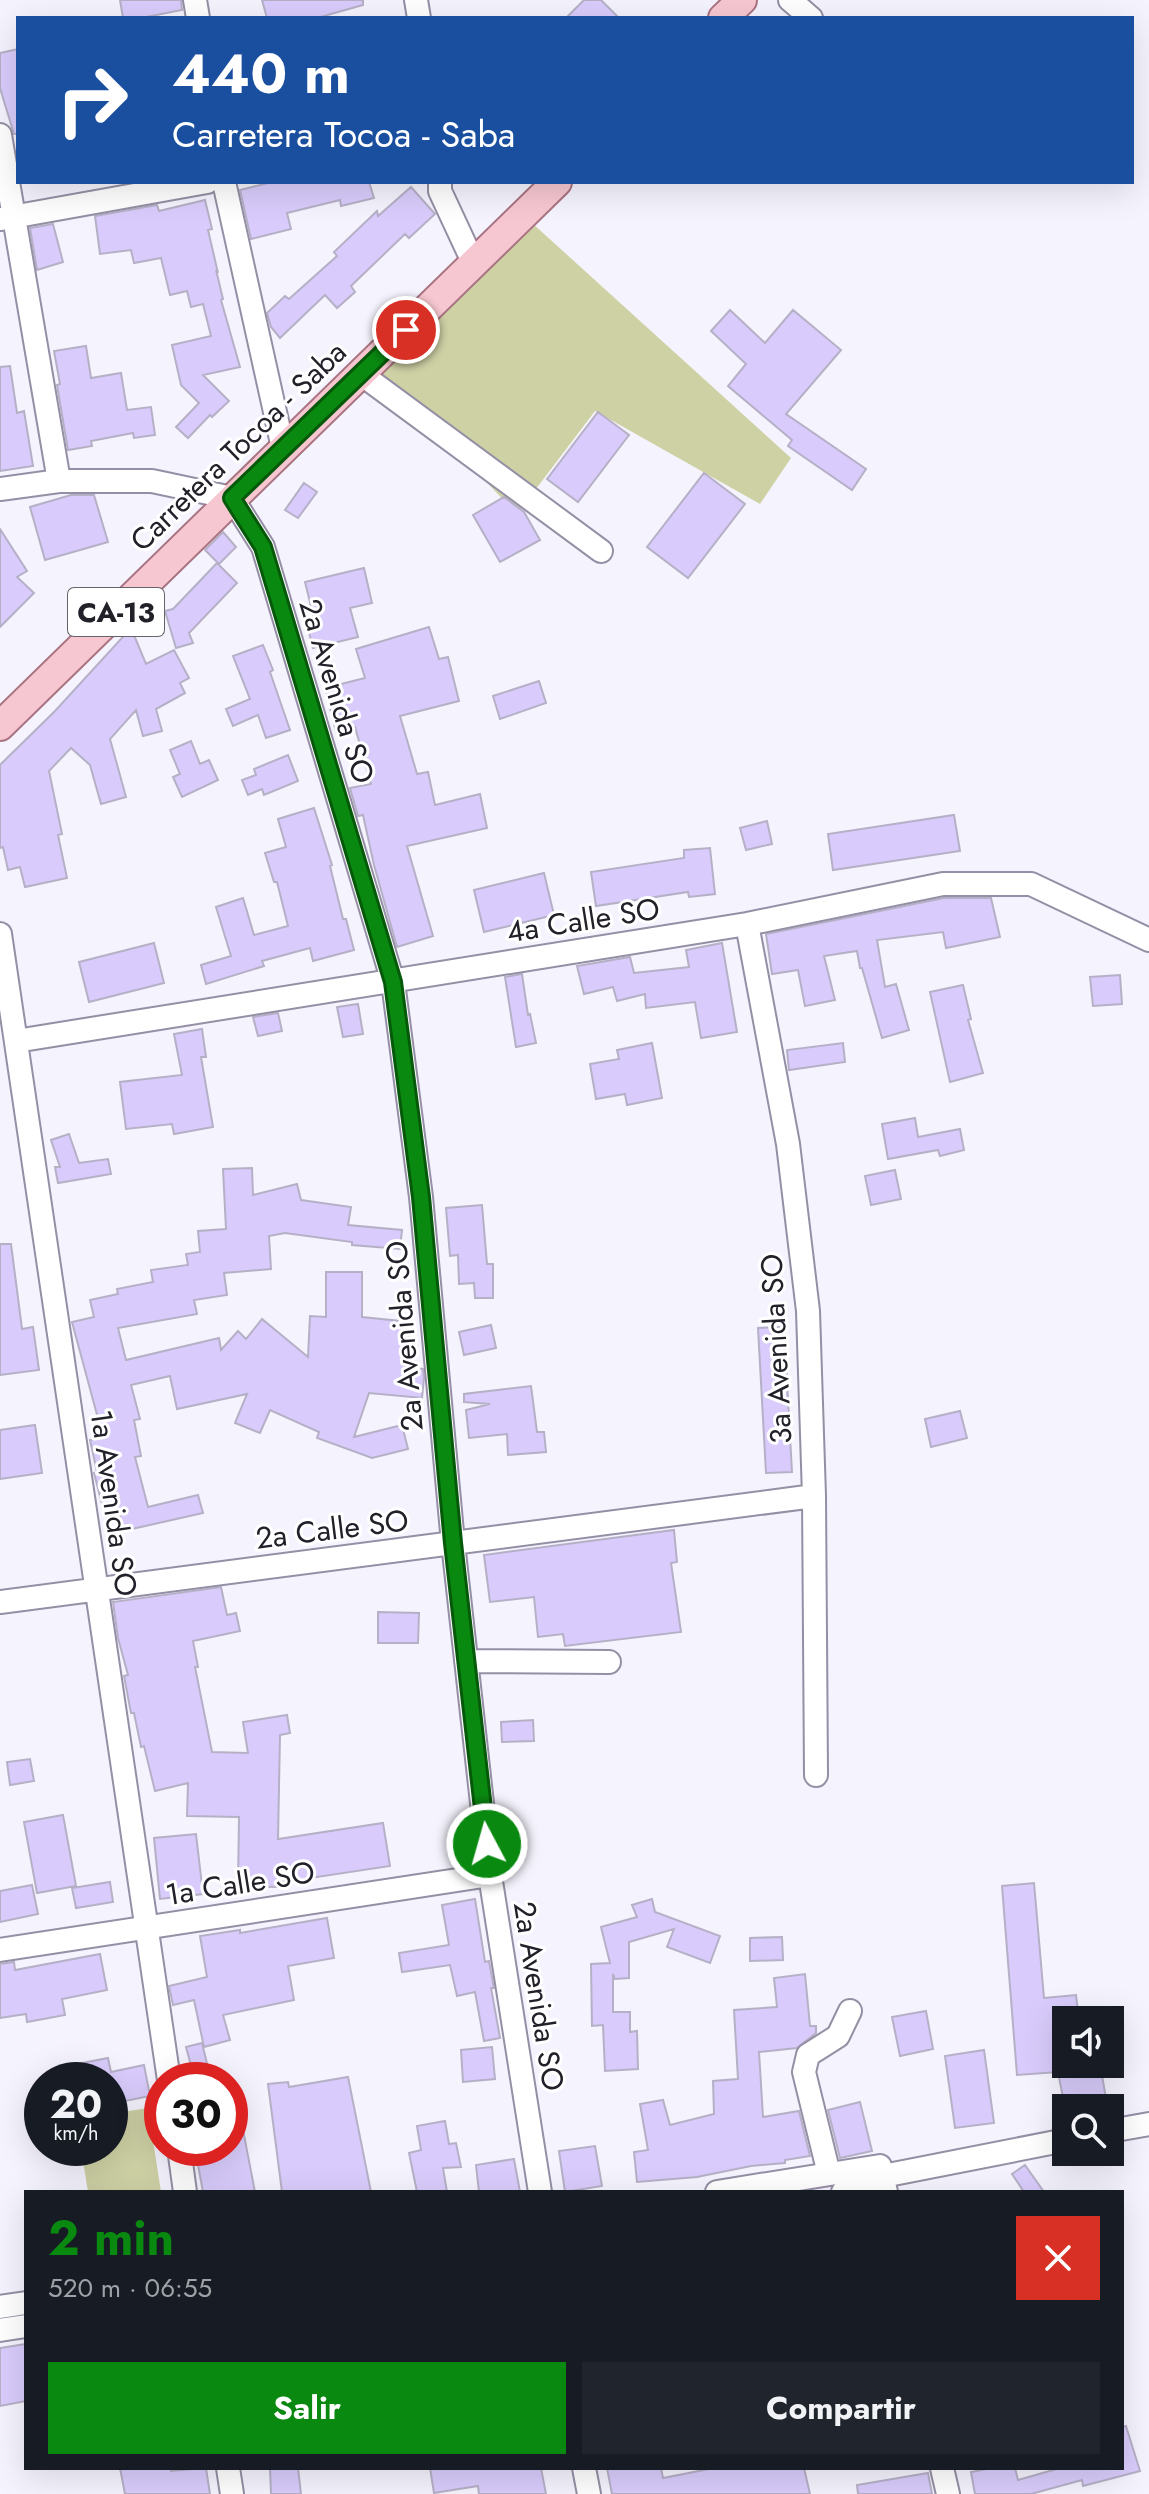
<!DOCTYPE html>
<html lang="es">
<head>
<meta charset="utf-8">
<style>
  :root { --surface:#171b24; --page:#20242c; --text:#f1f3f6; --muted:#9ea1a6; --accent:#098910 }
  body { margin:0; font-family:Jost,sans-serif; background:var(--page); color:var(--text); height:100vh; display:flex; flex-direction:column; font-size:30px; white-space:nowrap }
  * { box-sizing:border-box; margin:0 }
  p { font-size:26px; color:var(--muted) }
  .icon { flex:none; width:44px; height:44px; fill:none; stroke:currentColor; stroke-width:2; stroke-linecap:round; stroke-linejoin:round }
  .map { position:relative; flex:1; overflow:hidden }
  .side { position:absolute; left:24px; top:2190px; width:1100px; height:280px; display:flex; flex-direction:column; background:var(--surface); border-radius:0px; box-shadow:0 8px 32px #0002 }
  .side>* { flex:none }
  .hud { position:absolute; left:16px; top:16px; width:1118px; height:168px; border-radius:0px; box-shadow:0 8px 32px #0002; background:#1a4fa0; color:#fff; overflow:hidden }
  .fabs { position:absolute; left:1052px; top:2006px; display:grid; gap:16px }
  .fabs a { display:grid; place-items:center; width:72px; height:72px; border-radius:0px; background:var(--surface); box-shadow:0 8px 32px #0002; font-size:40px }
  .speed { position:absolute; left:24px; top:2062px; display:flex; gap:16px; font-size:40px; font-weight:700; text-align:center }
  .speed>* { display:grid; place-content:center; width:104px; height:104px; border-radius:50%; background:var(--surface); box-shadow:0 8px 32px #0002; line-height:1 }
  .speed small { font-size:20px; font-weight:400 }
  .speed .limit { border:12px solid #d22; background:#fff; color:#111 }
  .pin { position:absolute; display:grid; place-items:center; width:68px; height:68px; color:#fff; margin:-34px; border:4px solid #fff; border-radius:50%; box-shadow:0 2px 8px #0007 }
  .me { position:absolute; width:88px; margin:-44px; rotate:354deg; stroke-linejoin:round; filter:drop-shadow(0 0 6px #0008) }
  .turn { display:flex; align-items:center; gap:28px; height:168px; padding:0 24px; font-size:36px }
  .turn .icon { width:104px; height:104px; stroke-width:2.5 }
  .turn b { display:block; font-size:56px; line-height:68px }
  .round { display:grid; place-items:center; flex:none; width:84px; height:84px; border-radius:0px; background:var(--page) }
  .head { display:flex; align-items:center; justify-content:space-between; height:136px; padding:0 24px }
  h1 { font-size:48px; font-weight:700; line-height:60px; color:var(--accent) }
  .button { display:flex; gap:16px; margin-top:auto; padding:16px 24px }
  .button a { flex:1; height:92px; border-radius:0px; background:var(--accent); color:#fff; font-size:32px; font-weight:700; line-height:92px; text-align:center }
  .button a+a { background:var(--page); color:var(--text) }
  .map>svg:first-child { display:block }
</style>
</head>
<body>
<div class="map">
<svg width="1149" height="2494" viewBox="0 0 1149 2494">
  <rect width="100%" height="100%" fill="#f5f3fd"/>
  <path fill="#ced1a4" d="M532 223 791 458 760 504 595 411 517 514 381 372Z
    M148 2108 161 2192H88L81 2148H110V2114Z"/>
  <path fill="#d9ccfc" stroke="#b6b0c7" stroke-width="2" d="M120 0H181L182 10 141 18H123Z
    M262 0H363V5L317 18H267Z
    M584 0H601L619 18H566Z
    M18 49V134H14L0 88V53Z
    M272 182H369L374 198 341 206 340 200 287 213 291 229 251 239 240 190Z
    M411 187 435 214 409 238 405 234 351 286 355 292 337 308 325 295 280 338 271 327 267 313 285 296 289 299 337 256 334 252 377 211 378 216Z
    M205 200 212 229 208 230 218 273 216 270 223 299 221 300 240 367 203 375 229 401 212 417 210 415 188 438 176 427 199 403 181 385 172 345 211 336 203 304 191 307 187 291 170 295 161 258 134 263 131 250 100 254 95 216 157 205 159 211Z
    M53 224 63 262 37 270 30 228Z
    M730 310 765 343 793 310 841 350 786 414 866 469 852 490 788 446 792 440 728 386 746 364 711 331Z
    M86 346 91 378 121 373 127 410 151 407 155 435 134 438 133 433 91 441 92 446 68 450 57 385 60 384 54 351Z
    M10 366 17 413 24 411 33 466 0 471V367Z
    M598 412 629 435 578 502 547 479Z
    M704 473 745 504 688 578 647 547Z
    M304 483 317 492 298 518 285 510Z
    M94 495 108 542 45 560 30 507 71 495Z
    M504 497 524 512 540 540 500 562 473 515Z
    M0 529 27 571 17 577 34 593 0 627Z
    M223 532 236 547 219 564 205 550Z
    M217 563 237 583 189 633 193 643 176 648 165 611 173 609Z
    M364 568 372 603 350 608 358 637 313 648 307 625 315 623 305 582Z
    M429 627 439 659 448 657 459 701 400 716 417 774 428 772 435 805 480 794 487 828 407 846 433 936 397 947 374 865 363 815 358 816 350 788 371 784 355 727 336 732 325 688 365 678 356 649Z
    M131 628 146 664 174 650 189 678 180 683 185 693 156 709 162 731 143 736 136 710 110 739 126 797 101 804 90 765 71 748 49 771 62 834 58 835 67 878 25 887 20 867 8 870 3 847 0 848V765L55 711Z
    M263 645 273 670 270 672 290 730 266 738 258 715 233 726 226 709 250 699 233 656Z
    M539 681 546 703 500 719 493 696Z
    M191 741 200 764 209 760 218 780 182 797 173 777 180 774 170 750Z
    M288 755 298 781 264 795 262 789 248 795 242 780 256 775 254 769Z
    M314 808 332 865 330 866 343 919H346L354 950 313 961 310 948 262 961 264 966 206 984 201 965 231 956 216 907 243 898 254 935 288 926 277 882H274L265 853 286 847 278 819Z
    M954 815 960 851 833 870 828 834Z
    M767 821 772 844 746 850 740 828Z
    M710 848 715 894 689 897 688 892 596 906 591 872 684 858V850Z
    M544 873 554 915 484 932 474 890Z
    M944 898H991L1000 937 946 948 943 932 877 940 885 987 896 984 909 1030 882 1038 862 968H860L857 951 824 956 835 1000 805 1006 798 970 772 974 766 934Z
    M154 943 164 983 89 1002 79 962Z
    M722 943 737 1032 701 1038 695 1002 646 1008 645 994 617 1001 613 987 584 994 577 966 630 957 634 973 689 967 686 950Z
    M522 974 528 1015 530 1014 536 1043 516 1047 505 977Z
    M1120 975 1122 1004 1093 1006 1090 977Z
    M963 985 971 1019 968 1020 983 1073 950 1082 930 992Z
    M358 1004 363 1034 343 1037 337 1007Z
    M278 1013 282 1031 258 1036 253 1017Z
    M202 1029 206 1057H201L213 1127 174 1134 172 1124 126 1129 120 1082 182 1075 174 1034Z
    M652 1043 662 1098 627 1105 625 1094 596 1099 590 1064 619 1059 617 1050Z
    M843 1043 845 1062 789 1070 787 1050Z
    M915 1118 918 1137 960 1129 964 1150 940 1156 938 1150 888 1159 882 1124Z
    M69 1134 79 1163 108 1159 111 1174 58 1183 55 1167H60L51 1140Z
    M252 1168 253 1195 297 1184 301 1200 351 1207 348 1225 402 1230 400 1249 352 1245V1242L285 1233 269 1236 271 1269 224 1273 227 1295 194 1300 197 1314 118 1328 126 1360 219 1338 221 1350 238 1331 246 1339 262 1319 308 1357 310 1316 326 1317V1272H362V1317L410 1322 405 1367 423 1369 424 1378 422 1398 369 1393 354 1437 402 1425 408 1449 372 1458 317 1438 319 1432 270 1410 260 1433 235 1423 247 1394 177 1409 170 1376 131 1385 140 1419 134 1420 141 1456 135 1457 148 1507 198 1495 203 1513 123 1531 118 1509 104 1512 94 1473 97 1472 90 1440 103 1437 72 1322 94 1317 90 1300 118 1294 117 1289 153 1282 151 1270 188 1265 186 1254 200 1252 198 1231 226 1229 223 1169Z
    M895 1170 901 1199 871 1205 865 1176Z
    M482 1205 487 1264H493V1298H475L474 1283 459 1284 458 1255 450 1256 446 1208Z
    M0 1244H11L22 1329 33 1327 39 1370 0 1375Z
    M491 1325 496 1348 464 1355 459 1332Z
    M784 1327 792 1472 766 1473 758 1328Z
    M531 1386 537 1432H544L546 1452 508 1455 507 1434 469 1438 466 1410 490 1404 464 1402V1394Z
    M960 1411 967 1438 931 1447 925 1419Z
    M35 1425 42 1473 0 1479V1430Z
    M674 1530 677 1562 671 1563 681 1632 565 1646 563 1634 538 1637 534 1597 490 1602 484 1555Z
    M221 1587 227 1615 236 1613 240 1631 193 1641 198 1667H195L212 1752 248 1753 243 1722 287 1715 290 1733 280 1735 278 1839 383 1823 390 1866 277 1883V1887L238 1886 239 1817 187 1816 188 1783 155 1791 144 1746 141 1747 134 1713H131L124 1676 128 1675 118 1638 113 1602Z
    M378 1612 419 1613 418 1643H378Z
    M533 1720 534 1741 502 1742 501 1722Z
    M30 1759 34 1781 10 1785 7 1762Z
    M63 1815 76 1886 37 1893 24 1822Z
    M196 1834 203 1894 160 1899 154 1838Z
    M110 1882 113 1902 76 1908 72 1888Z
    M1034 1883 1044 1998 1076 1995 1079 2020H1066V2064H1100L1107 2104 1088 2108H1065L1058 2072 1017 2075 1002 1886Z
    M32 1885 38 1914 0 1922V1891Z
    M475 1899 485 1962 489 1961 494 1988H491L500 2038 484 2041 475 1992 457 1996 450 1965 402 1972 399 1953 449 1945 442 1905Z
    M652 1899 655 1912 720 1936 710 1963 667 1947 674 1929 629 1942V1978L615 1979 613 1974V2012H630V2032L637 2031 638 2069 605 2071 603 2025 592 2026 591 1964 610 1963 601 1927 637 1917 632 1905Z
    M327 1918 334 1958 288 1966 294 2000 223 2015 230 2040 204 2047 194 2000 173 2005 169 1986 207 1977 200 1936 240 1930V1933Z
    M782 1937 783 1960 750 1961V1938Z
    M100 1954 107 1990 62 1999 65 2015 27 2022 26 2014 0 2018V1964L14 1962 15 1970Z
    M805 1974 810 2026H816V2033L797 2048 759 2052 763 2117 799 2111 810 2156 785 2160V2163L751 2166 697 2177 637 2182 634 2152 648 2150 640 2104 663 2100 670 2125 714 2114 713 2081 738 2079 734 2010 777 2007 774 1978Z
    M926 2011 933 2049 900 2056 892 2017Z
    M202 2043 211 2080H195L186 2047Z
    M492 2047 495 2079 463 2082 461 2050Z
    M984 2050 994 2123 955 2128 945 2056Z
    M108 2058 111 2072 144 2065 150 2096 110 2104V2080H80L77 2064Z
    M348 2077 371 2192H282L268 2084 288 2082 289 2087Z
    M860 2102 872 2151 840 2158 828 2110Z
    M238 2104 255 2192H203L196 2154 230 2149V2105Z
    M445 2121 449 2144 456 2143 461 2167 443 2168 447 2192H417L409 2153 421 2150 417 2126Z
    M595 2146 602 2186 565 2192 559 2151Z
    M514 2159 520 2192H479L476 2165Z
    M1025 2165 1044 2192H1024L1012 2174Z
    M26 2344V2401L0 2406V2348Z
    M1126 2426 1140 2471 1083 2486 1082 2480 1031 2494H975L971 2472 992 2468H1015L1018 2480 1060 2468H1122V2427Z
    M120 2468H171V2471L206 2468 210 2494H125Z
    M270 2468H298L301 2494H271Z
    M430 2468H541L546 2494H479L478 2486 434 2493Z
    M607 2468H661L663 2478 714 2468H804L810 2494H612Z
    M928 2473 932 2494H858L857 2485Z"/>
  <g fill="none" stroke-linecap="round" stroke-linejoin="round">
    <g stroke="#958fa5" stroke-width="26">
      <path id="minor" d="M195 0 198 18
        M416 0 419 18
        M790 0 811 18
        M0 135 59 481
        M224 182 283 448
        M440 182V191L474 264
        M1 219 207 182
        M361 374 601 551
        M0 489 59 481H152L232 498 263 547 393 982 421 1197 453 1543 490 1875 540 2192
        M747 924 788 1144 808 1311 814 1496 816 1775
        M0 934 169 2080
        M16 1041 747 924 943 884H1031L1149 940
        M0 1602 814 1496
        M466 1661 609 1662
        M0 1950 490 1875
        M1110 2131 1149 2124
        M179 2148 185 2192
        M829 2174 804 2072 808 2055 838 2036 850 2011
        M883 2176 1066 2140
        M717 2192 880 2166 886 2192
        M843 2192 884 2185
        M0 2307 26 2303
        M0 2330 26 2326
        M228 2468 232 2494
        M584 2468 589 2494
        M942 2468 948 2494"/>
    </g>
    <g stroke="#a97482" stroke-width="32">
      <path id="major" d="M723 18 742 0
        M0 726 557 182"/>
    </g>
    <use href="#minor" stroke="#fff" stroke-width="22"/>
    <use href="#major" stroke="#f7c7d1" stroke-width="28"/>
  </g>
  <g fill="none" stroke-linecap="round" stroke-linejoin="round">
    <g stroke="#06590a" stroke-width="20">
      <path id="route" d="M406 330 232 498 263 547 393 982 421 1197 453 1543 487 1844"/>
    </g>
    <use href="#route" stroke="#098910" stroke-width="14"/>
  </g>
  <g text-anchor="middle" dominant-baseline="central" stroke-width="6" stroke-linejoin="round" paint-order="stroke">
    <rect fill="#fff" stroke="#646368" stroke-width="2" x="68" y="588" width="96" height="48" rx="6"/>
    <g font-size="28" font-weight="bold" fill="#222028">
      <text x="116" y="612">CA-13</text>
    </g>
    <g font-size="30" fill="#222028" stroke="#fff">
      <text transform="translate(238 446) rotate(-44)">Carretera Tocoa - Saba</text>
      <text transform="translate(337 691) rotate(73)">2a Avenida SO</text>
      <text transform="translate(583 920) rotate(-9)">4a Calle SO</text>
      <text transform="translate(404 1336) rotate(-95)">2a Avenida SO</text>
      <text transform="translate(776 1349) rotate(-93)">3a Avenida SO</text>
      <text transform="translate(114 1503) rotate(82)">1a Avenida SO</text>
      <text transform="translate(332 1529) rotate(-7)">2a Calle SO</text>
      <text transform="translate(240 1883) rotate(-9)">1a Calle SO</text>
      <text transform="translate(539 1996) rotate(81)">2a Avenida SO</text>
    </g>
  </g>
</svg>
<div class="fabs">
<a><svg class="icon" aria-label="sound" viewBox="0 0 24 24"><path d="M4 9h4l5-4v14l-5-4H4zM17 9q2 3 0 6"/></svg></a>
<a><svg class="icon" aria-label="search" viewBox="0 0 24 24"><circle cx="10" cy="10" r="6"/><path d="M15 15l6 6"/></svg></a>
</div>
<div class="speed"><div>20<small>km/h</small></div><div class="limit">30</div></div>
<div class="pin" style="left:406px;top:330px;background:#d93025"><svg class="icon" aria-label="arrive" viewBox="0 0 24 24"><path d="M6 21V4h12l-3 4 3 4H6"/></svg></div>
<svg class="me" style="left:487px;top:1844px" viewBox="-20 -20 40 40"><circle r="17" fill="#098910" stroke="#fff" stroke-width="3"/><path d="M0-11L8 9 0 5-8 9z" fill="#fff"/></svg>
<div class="hud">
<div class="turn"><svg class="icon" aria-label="right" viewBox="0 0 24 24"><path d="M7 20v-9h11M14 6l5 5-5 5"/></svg><div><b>440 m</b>Carretera Tocoa - Saba</div></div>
</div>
<section class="side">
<div class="head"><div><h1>2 min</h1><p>520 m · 06:55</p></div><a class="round" style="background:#d93025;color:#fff"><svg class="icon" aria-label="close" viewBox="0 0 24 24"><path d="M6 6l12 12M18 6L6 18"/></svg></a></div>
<div class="button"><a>Salir</a><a>Compartir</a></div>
</section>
</div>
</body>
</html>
